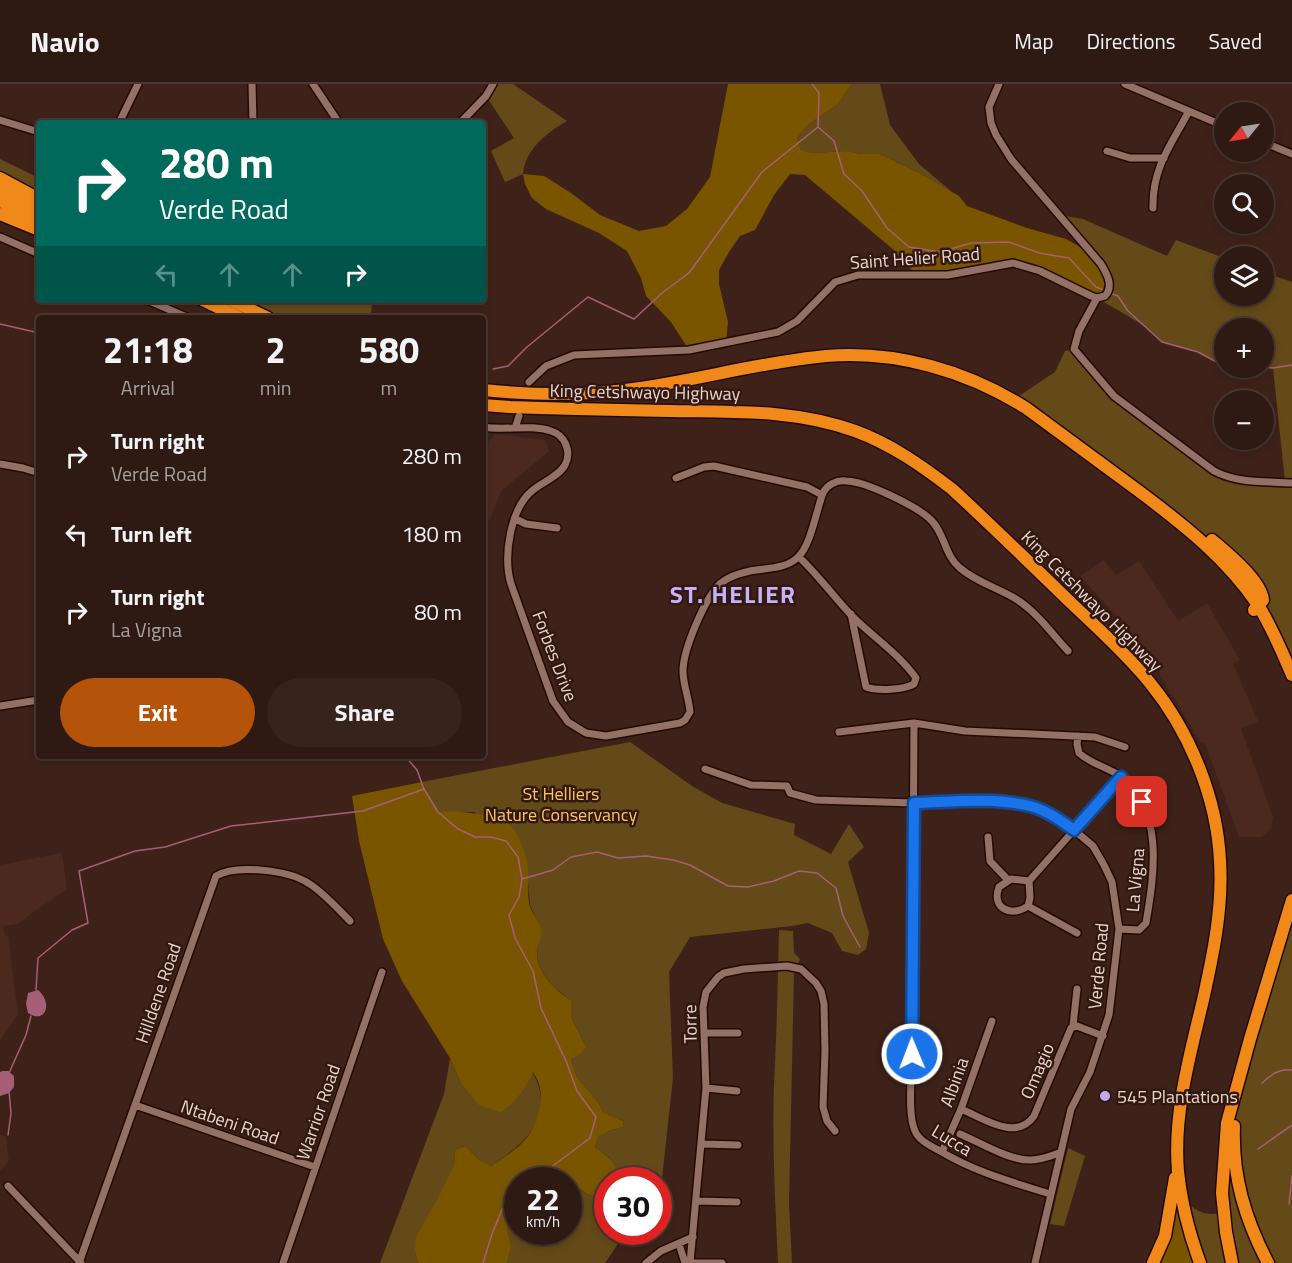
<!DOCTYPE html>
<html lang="en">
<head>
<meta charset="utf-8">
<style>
  :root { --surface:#2e1a13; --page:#36231c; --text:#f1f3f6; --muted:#a7a1a0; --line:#493833; --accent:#b45309 }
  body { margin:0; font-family:"Titillium Web",sans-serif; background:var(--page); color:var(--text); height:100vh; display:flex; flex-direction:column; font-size:22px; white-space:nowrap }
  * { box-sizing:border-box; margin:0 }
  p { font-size:20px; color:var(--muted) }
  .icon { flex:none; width:33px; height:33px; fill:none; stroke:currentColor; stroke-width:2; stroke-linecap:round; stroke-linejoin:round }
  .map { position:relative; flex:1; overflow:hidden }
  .drawer { position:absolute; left:36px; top:231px; width:450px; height:444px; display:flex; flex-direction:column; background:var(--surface); border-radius:6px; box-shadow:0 3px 9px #0003,0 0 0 2px var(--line) }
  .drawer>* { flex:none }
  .guide { position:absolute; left:36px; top:36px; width:450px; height:183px; border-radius:6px; box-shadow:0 3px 9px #0003,0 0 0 2px var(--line); background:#00695c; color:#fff; overflow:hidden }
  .needle { width:39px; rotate:240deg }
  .buttons { position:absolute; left:1214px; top:18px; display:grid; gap:12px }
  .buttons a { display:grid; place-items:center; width:60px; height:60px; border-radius:50%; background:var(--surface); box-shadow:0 3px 9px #0003,0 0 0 2px var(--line); font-size:30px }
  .speed { position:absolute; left:504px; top:1083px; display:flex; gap:12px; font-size:30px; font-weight:700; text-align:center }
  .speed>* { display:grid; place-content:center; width:78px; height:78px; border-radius:50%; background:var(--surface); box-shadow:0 3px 9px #0003,0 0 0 2px var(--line); line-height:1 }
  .speed small { font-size:15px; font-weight:400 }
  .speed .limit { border:9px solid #d22; background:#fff; color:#111 }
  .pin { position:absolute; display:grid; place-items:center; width:51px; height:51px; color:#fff; margin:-26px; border-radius:12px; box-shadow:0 3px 9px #0006 }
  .me { position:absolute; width:66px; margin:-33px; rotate:359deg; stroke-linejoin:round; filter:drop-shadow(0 0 4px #0008) }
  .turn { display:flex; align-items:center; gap:21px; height:126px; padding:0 24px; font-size:27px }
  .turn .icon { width:78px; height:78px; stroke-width:2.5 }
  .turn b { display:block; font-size:42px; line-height:51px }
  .lanes { display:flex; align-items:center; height:57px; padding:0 24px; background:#0003; justify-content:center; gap:30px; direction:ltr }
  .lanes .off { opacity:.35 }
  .eta { display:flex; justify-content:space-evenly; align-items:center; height:102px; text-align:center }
  .eta b { font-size:36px; font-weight:700; line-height:42px }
  .button { display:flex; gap:12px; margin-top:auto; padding:12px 24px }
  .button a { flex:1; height:69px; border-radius:36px; background:var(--accent); color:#fff; font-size:24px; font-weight:700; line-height:69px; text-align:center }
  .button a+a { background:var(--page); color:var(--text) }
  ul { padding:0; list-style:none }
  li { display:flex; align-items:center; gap:18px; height:78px; padding:0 24px }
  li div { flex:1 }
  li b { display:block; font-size:22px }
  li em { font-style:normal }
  header { display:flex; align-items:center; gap:36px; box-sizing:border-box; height:84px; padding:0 30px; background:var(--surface); border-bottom:2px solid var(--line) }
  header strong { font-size:28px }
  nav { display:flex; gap:33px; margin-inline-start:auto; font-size:21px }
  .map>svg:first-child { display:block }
</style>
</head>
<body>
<header>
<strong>Navio</strong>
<nav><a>Map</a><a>Directions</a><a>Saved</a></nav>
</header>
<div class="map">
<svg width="1292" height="1179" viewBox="0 0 1292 1179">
  <rect width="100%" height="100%" fill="#3e2219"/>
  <path fill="#4b291e" d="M495 350 545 356 549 367 501 407 490 436 483 434V364Z
    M1104 476 1116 491 1139 477 1178 537 1207 519 1240 576 1233 580 1258 637 1241 645 1273 733 1271 745 1262 753H1239L1205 659 1202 660 1159 590 1162 582 1080 492Z
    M62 769 67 805 17 840 3 842 5 852H8L18 930 0 957V781Z
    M0 1051 6 1053 9 1077 0 1087Z"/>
  <path fill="#644a18" d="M493 0H513L567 37C546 49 525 66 523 90L505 98 491 67 514 54 486 12Z
    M852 0H880L890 41 919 80 952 108 921 90 880 70H861L846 67 812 69 801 66 797 54 809 40 837 21Z
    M0 75 39 94V115L0 94Z
    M1060 131 1083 135 1167 172 1176 156 1224 174V212H1263V188L1292 198V591L1280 563 1215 469 1013 316 1055 288 1065 267 1074 265 1108 305 1229 394 1285 398 1273 284 1263 283V244H1224V282L1198 268 1162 258 1143 241 1097 214 1110 201Z
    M231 216H372L371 234H268Z
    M630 658 692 702 722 719 795 740 794 751 831 770 849 740 864 763 848 778 869 849 866 865 858 871 842 867 832 849 808 839 792 842 690 853 669 888 673 994 659 1122 658 1096H617C616 1077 610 1074 595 1063L598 1053 611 1046 624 1043 623 1037 603 1028 598 1018 577 993 571 975 586 963 571 933V916C555 906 537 888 537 867 537 862 540 854 542 849L530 821 526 774 474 728H438L422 698Z
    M1292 816V1179H1200L1182 1114C1198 1128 1202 1132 1224 1129L1225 1053Z
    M779 846 793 847 794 869 800 875 794 889 789 1119 792 1179H778C775 1113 771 1046 775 980 777 936 778 891 779 846Z
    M450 974 461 999 532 987C557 1032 526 1059 491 1082L479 1076 465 1062 455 1066 454 1082 415 1167 418 1179H380L444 1010Z
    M1068 1064 1085 1072 1064 1142 1050 1140Z
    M569 1099H573L586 1110 602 1114 607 1110 608 1148H629L622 1154 605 1179H507L511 1164 507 1141 516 1119 517 1116 518 1148H568Z"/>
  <path fill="#795500" d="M728 0H852L837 21 809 40 797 54 801 66 812 69 846 67 861 70H880L921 90 959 112 967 122 1027 144 1066 155 1093 170 1110 201 1101 214 1020 180 965 189 917 192 895 167 805 91 790 90 774 111 755 146 740 152 729 168 719 186V200L728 238 726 259 689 266 671 238 646 212 641 194 627 167 599 149 546 125 532 114 525 100 523 90 544 92 571 109 600 131 639 147 666 142 687 125 710 93Z
    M422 698 438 728C458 726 504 730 516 748 520 755 524 766 526 773 530 788 527 804 529 819 531 830 542 839 542 848 542 854 538 859 537 865 535 886 555 907 571 916V933L586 963 580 970 571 975 577 993 598 1018 603 1028 623 1037 624 1043 611 1046 598 1053 595 1063C610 1075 616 1076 617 1096H608L607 1110 602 1114 586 1110 574 1099H569L568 1096H548L544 1095 541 1096H518L517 1116 507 1141 511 1164 507 1179H418L415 1167 416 1153 438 1114 454 1082 455 1066 465 1062 479 1076 491 1082C515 1066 532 1057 539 1027 543 1013 541 1000 533 988 525 1005 517 1017 501 1028L479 1021 461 999 450 974 402 897 383 855 359 757 352 712Z
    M1175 1092 1200 1179H1153Z"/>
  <path fill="#a75e79" d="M38 906C53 918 46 941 28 929L26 920 28 909Z
    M3 987H8L14 992V1003L9 1009 0 1012V988Z"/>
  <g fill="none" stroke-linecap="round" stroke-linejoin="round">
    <path stroke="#a75e79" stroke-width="1.5" d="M818 43 834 57 844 90 862 107 887 144 909 163 940 168 971 159 1009 158 1039 169 1069 174 1096 203 1106 207
      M1110 209 1118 212 1128 227 1162 258 1198 268 1224 282
      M0 240 39 249
      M1263 283 1273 284 1292 281
      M1227 284H1228
      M493 285 508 282 527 263 588 213 634 235 662 209 689 189 762 88 818 43 819 9 812 0
      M405 672 417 686 424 705 438 728 458 745 475 753H491L506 757 518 773 522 795 519 813 509 831 515 854 533 887 541 924 566 977 577 1007 596 1033 590 1054 534 1096
      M522 795 553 786 571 773 597 768 618 774 646 772 673 776 690 781 728 802 748 803 774 797 799 787 817 789 836 804 843 832 860 863
      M36 906 38 874 72 846 88 839 79 787 135 767 165 763 231 742 363 727 424 705
      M9 989 26 951 31 932
      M1262 999C1271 991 1279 984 1292 986
      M8 1051 11 1029 9 1007
      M1258 1065 1292 1041
      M1289 1120 1292 1092
      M483 1179 492 1150 505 1118 518 1109"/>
    <g stroke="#240a04" stroke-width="10">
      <path id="minor" d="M252 0 253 39
        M313 0 339 39
        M1125 0 1224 42
        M0 36 39 48
        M119 39 138 0
        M460 39 486 12 493 0
        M1263 58 1292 70
        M1107 67 1130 74H1164
        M1153 124C1152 84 1171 61 1189 27
        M0 153 39 170
        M1097 214 1079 247 1074 265 1114 312 1214 387C1239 400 1265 397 1292 399
        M147 216 189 234
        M529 298 546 282 574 271 689 266 778 248 797 237 835 198 858 191H948L1013 179 1040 187 1091 212 1097 214 1105 212C1114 202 1107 190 1101 180L1011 75 996 51 991 39 989 23 999 0
        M483 343C505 347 530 340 551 347 565 351 572 368 565 381 559 392 543 398 533 406 510 424 503 473 511 500L553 617 568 638 586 649 606 652 680 639 685 636 690 628C689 614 683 601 683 587 683 566 705 513 721 499 728 493 741 489 750 487 766 484 787 485 798 473 811 461 816 427 823 409 827 401 836 396 846 397 865 397 919 423 932 437 945 451 945 472 960 484 976 498 998 504 1016 515 1037 528 1052 550 1068 567
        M515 344 519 332
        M0 380 23 384 39 389
        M676 394 704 383 714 382 807 403 822 411
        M516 435 526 440 557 444
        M799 473C818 491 834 513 852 532 873 553 898 569 916 594L914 600C904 606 877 607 866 603L851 530
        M0 622 39 616
        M839 648 914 639
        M1078 652 1077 660 1079 669C1091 680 1107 683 1120 692 1165 726 1154 791 1146 839L1139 846 1119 845
        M705 685 751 701 787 702 790 709 816 716 914 719 1002 718 1030 722 1055 732 1074 746 1093 762 1104 781 1112 798 1119 845 1109 931 1090 988 1071 1025 1035 1179
        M988 753 990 777 1008 796
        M1011 795 1029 797 1030 814 1028 822C1011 834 991 824 999 803Z
        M1029 797 1121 693
        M1028 822 1077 849
        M1073 942 1077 905
        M705 949H738
        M706 1004 737 1007
        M135 1021 315 1083
        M961 1025C983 1034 1016 1058 1034 1032L1071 944 1077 942 1103 952
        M960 1050C979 1058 1010 1077 1031 1076 1041 1076 1051 1072 1059 1069
        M702 1060 738 1061
        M942 1068 961 1025 992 937
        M8 1102 81 1179
        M1050 1110C1012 1098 975 1088 940 1067 933 1063 923 1059 918 1052 906 1038 912 990 912 972 912 861 914 750 914 639L965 647 1095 653 1125 663
        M697 1117 737 1118
        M679 1160 685 1179
        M79 1179 216 792C235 780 288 786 308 799 322 807 338 825 350 837
        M283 1179 382 888
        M646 1179 661 1167 693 1153
        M688 1179H722
        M690 1179 706 1004 703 923 706 908 718 893 724 889 744 885 787 882 801 885 816 899 821 907 824 920 825 967 823 1023 827 1037 835 1047"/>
    </g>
    <g stroke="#240a04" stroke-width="15">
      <path id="motorway" d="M0 94 39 115
        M0 105 39 123
        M0 117 39 135
        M0 130 39 146
        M203 216 240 234
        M231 216 268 234
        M483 306C532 311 584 312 633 305 698 296 761 278 826 272 896 266 967 287 1026 324 1064 352 1102 380 1140 408 1184 441 1227 475 1258 521 1272 543 1282 568 1292 591
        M483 321 510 323C564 325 617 326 670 327 732 328 795 325 855 347 891 360 922 382 952 405 991 441 1029 478 1067 515 1095 542 1125 568 1150 599 1190 648 1217 714 1220 777 1223 824 1213 871 1203 916 1190 971 1173 1030 1178 1087 1181 1118 1189 1149 1200 1179
        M1212 456C1227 469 1261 496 1263 516L1254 526
        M1234 1042C1232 1092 1245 1135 1268 1179
        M1153 1179 1165 1152 1175 1094
        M1232 1179 1226 1148 1222 1109 1227 1039 1250 955 1292 816"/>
    </g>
    <use href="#minor" stroke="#937166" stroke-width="7"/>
    <use href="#motorway" stroke="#f1891a" stroke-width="12"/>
  </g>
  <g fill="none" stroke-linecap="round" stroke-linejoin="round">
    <g stroke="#114b97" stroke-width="15">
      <path id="route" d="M912 970 914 719C951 718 993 713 1030 722 1046 726 1060 736 1074 746L1121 693 1142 718"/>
    </g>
    <use href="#route" stroke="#1a73e8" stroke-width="10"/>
  </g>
  <circle fill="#bcaaf5" stroke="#331810" stroke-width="2" cx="1105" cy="1012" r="6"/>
  <g text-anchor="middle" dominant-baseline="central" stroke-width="5" stroke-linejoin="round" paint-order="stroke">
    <g font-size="18" fill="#e9d6d0" stroke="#331810">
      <text transform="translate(915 174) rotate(-4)">Saint Helier Road</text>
      <text transform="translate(645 308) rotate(1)">King Cetshwayo Highway</text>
      <text transform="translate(1092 517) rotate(45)">King Cetshwayo Highway</text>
      <text transform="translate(555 572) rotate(69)">Forbes Drive</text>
      <text transform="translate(1135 796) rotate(-85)">La Vigna</text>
      <text transform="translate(1098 882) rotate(-85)">Verde Road</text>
      <text transform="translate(158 909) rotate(-71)">Hilldene Road</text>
      <text transform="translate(690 940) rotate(-91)">Torre</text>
      <text transform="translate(1037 987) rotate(-67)">Omagio</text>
      <text transform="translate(954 998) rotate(-70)">Albinia</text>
      <text transform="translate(318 1028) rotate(-71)">Warrior Road</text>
      <text transform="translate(230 1038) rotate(19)">Ntabeni Road</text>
      <text transform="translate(952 1056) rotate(31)">Lucca</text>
    </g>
    <g font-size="18" fill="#fac463" stroke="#331810">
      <text x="561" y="709">St Helliers<tspan x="561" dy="21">Nature Conservancy</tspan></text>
    </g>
    <g font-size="18" fill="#e9d6d0" stroke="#331810" text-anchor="start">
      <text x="1117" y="1012">545 Plantations</text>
    </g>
    <g font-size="24" font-weight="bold" letter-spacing="1.5" fill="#c4b3fa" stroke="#331810">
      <text x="733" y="510">ST. HELIER</text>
    </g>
  </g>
</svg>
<div class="buttons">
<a><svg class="needle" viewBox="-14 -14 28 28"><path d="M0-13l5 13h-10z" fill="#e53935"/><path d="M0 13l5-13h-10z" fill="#a7a1a0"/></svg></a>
<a><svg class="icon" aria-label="search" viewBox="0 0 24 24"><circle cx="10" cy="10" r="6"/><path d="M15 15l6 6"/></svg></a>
<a><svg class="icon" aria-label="layers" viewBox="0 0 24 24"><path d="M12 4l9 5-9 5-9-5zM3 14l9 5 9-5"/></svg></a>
<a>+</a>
<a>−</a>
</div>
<div class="speed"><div>22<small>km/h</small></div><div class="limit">30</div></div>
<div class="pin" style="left:1142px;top:718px;background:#d93025"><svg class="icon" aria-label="arrive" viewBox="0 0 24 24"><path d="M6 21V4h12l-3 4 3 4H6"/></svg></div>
<svg class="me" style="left:912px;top:970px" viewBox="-20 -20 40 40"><circle r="17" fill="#1a73e8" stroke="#fff" stroke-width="3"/><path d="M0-11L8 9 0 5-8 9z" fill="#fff"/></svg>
<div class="guide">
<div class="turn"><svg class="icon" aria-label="right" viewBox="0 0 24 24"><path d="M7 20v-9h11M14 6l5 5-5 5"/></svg><div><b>280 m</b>Verde Road</div></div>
<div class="lanes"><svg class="icon off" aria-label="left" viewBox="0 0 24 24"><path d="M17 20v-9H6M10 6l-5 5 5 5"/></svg><svg class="icon off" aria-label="ahead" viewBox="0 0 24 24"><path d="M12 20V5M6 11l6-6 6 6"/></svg><svg class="icon off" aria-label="ahead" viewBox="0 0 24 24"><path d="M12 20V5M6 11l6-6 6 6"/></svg><svg class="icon" aria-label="right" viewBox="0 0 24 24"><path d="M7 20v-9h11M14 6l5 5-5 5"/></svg></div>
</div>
<section class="drawer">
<div class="eta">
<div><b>21:18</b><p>Arrival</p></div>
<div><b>2</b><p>min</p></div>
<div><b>580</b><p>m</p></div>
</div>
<ul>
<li><svg class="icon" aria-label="right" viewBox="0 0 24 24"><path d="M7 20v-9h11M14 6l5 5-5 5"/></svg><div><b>Turn right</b><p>Verde Road</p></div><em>280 m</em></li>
<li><svg class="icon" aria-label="left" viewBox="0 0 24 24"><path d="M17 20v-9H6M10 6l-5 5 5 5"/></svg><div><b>Turn left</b></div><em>180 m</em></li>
<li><svg class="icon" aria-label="right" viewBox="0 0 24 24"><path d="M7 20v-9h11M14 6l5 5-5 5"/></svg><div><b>Turn right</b><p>La Vigna</p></div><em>80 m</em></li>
</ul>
<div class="button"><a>Exit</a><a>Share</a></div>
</section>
</div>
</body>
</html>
